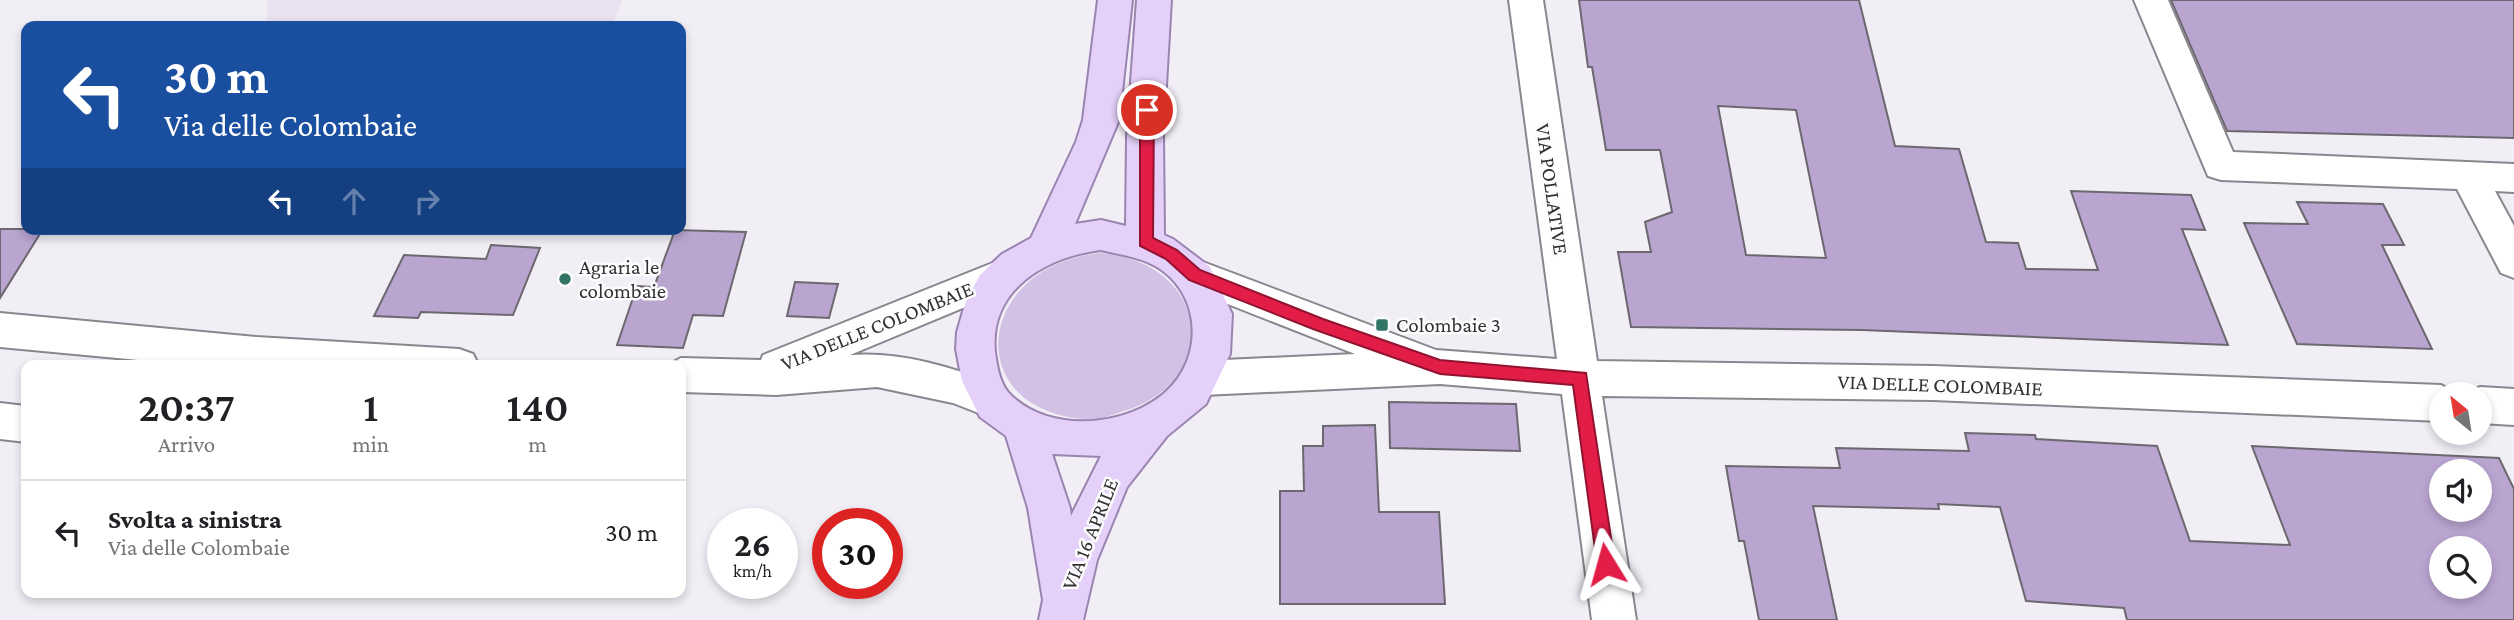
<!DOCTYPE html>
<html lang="it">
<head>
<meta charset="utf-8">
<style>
  :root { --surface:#fff; --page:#f2f2f2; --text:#202124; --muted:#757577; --line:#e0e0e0 }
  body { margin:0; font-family:"Crimson Pro",serif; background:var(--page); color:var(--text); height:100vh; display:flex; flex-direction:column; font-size:26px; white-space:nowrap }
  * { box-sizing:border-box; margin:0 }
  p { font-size:23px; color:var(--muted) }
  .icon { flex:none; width:38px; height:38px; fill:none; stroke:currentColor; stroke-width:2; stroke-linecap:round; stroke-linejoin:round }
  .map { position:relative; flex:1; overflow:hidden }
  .sheet { position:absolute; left:21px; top:360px; width:665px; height:238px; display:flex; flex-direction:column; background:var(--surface); border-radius:14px; box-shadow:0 4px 10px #0003 }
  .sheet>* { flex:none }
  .hud { position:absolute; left:21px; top:21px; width:665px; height:214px; border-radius:14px; box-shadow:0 4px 10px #0003; background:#1a4fa0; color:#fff; overflow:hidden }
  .needle { width:46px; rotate:330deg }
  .buttons { position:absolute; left:2429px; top:382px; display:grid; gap:14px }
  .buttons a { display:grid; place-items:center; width:63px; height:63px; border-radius:50%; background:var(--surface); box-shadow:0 4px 10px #0003; font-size:35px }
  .speed { position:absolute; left:707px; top:508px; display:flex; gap:14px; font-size:35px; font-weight:700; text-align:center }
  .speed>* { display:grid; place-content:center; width:91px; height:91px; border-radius:50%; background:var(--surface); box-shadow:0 4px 10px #0003; line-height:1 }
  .speed small { font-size:18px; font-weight:400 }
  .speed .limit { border:10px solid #d22; background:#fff; color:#111 }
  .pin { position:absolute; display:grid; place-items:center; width:60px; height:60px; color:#fff; margin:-30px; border:4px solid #fff; border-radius:50%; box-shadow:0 2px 7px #0007 }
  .me { position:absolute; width:77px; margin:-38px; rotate:352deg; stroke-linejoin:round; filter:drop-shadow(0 0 5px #0008) }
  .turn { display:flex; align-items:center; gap:24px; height:147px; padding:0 28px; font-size:32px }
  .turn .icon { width:91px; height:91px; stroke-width:2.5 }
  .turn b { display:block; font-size:49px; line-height:60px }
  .lanes { display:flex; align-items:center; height:66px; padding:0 28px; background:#0003; justify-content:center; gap:35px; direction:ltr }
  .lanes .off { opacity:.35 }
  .eta { display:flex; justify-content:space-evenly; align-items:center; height:119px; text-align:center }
  .eta b { font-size:42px; font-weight:600; line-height:49px }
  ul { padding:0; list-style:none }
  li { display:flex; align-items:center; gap:21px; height:105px; padding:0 28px; border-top:2px solid var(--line) }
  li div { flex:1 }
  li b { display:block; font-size:26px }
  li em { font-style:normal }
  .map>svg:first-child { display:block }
</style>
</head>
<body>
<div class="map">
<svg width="2514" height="620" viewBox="0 0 2514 620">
  <rect width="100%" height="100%" fill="#f2eef6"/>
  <path fill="#e8e2f0" d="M267 0H622L612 26H267Z"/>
  <path fill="#d2c1e4" d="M1100 253C1211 262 1225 382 1121 412 1109 416 1097 421 1084 419 960 409 975 266 1100 253Z"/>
  <path fill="#baa5d1" stroke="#6b686f" stroke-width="2" fill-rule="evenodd" d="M1579 0H1859L1895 146 1959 149 1986 242 2018 243 2026 269 2098 270 2071 191 2191 195 2205 230 2182 229 2228 345 1862 330 1631 327 1618 252H1651L1645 222 1672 212 1660 150H1606L1592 67H1588ZM1718 106 1796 110 1826 258 1746 255Z
    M2171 0H2514V138L2227 131Z
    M2297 202 2383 204 2404 245H2382L2432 349 2297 344 2244 223 2308 224Z
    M0 229H43L0 298Z
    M675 230 746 232 723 316 693 315 683 348 617 345 637 286 654 287Z
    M491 245 540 248 513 315 421 312 418 318 374 316 404 255 486 259Z
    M795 282 838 284 829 318 787 316Z
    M1389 402 1516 404 1520 451 1390 448Z
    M1375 425 1379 512H1439L1445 604H1280V491H1304L1303 446H1323V426Z
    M1965 433 2035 435 2036 439 2157 446 2190 541 2290 545 2252 446 2499 458 2514 489V620H2127L2124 608 2026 601 2000 507 1938 504 1939 509 1813 506 1837 620H1759L1744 541H1739L1726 466 1840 468 1836 448 1969 451ZM2441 471H2480V509H2441ZM2441 548H2480V586H2441Z"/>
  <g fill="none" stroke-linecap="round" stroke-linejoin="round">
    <g stroke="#89868d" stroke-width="4">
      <path id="minor" d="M1509 0H1543L1597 361 1933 366 2441 385 2457 394H2441V421L1933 400 1602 396 1636 620H1592L1562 394 1440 384 1203 395 1189 390 1183 378 1189 366 1203 361 1355 354 1182 286 1176 275 1182 264 1195 259 1436 350 1557 359Z
        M2134 0H2168L2233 152 2514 164V192L2495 191 2514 226V278L2501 273 2457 189 2221 180 2208 176Z
        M1005 258 1018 263 1024 274 1018 285 850 355C902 351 955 368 1003 387L1009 399 1003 411 989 417 953 403 877 387 776 395 681 392V366H666L681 358 761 360 763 355Z
        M0 313 257 337 459 349 473 354 479 366H202L0 347Z
        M2480 387 2514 389V425L2480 423V394H2465Z
        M0 403 26 406V442L0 439Z"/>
    </g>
    <g stroke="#9a84b0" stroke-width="4">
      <path id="major" d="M1098 0H1132L1119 120 1075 224 1101 220 1126 226 1127 137 1137 0H1171L1163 137 1164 235 1173 239 1210 267 1232 314 1230 354 1206 404 1167 436 1127 487 1097 560 1083 620H1039L1043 600 1028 508 1006 436 980 417 962 381 956 349 957 332 966 301 980 275 1002 254 1031 238 1076 142 1083 120ZM1101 250C1116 254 1133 256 1147 262 1193 281 1206 338 1178 378 1144 427 1049 438 1008 392 999 381 997 365 995 352 989 289 1046 257 1101 250ZM1052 454 1101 456 1071 516 1070 508Z"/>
    </g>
    <use href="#minor" fill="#fff" fill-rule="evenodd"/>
    <use href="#major" fill="#e4d0f8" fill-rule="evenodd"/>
  </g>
  <path fill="#e11d48" stroke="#92132f" stroke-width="2" d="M1147 104 1154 110 1153 238 1177 250 1200 270 1323 319 1440 360 1586 373 1615 564 1613 570 1606 573 1600 570 1597 564 1573 385 1440 374 1313 329 1189 280 1166 259 1140 246V110Z"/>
  <g fill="#327566" stroke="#fefdfe" stroke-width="2.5">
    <circle cx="565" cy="279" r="7"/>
    <rect x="1375" y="318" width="14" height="14" rx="3.5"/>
  </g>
  <g text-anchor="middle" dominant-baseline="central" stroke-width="5" stroke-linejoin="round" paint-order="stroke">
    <g font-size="21" fill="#313033" stroke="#fefdfe">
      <text transform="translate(1552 189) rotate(82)">VIA POLLATIVE</text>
      <text transform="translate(877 326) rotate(-22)">VIA DELLE COLOMBAIE</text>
      <text transform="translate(1940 385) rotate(2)">VIA DELLE COLOMBAIE</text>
      <text transform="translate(1090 534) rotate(-68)">VIA 16 APRILE</text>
    </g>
    <g font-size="21" fill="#313033" stroke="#fefdfe" text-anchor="start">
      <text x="579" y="267">Agraria le<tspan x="579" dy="24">colombaie</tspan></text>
      <text x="1396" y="325">Colombaie 3</text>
    </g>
  </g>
</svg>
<div class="buttons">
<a><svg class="needle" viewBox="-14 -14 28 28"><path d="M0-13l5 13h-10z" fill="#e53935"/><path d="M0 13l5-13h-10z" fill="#757577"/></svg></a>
<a><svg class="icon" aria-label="sound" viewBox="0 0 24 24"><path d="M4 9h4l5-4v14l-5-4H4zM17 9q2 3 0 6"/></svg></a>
<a><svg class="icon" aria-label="search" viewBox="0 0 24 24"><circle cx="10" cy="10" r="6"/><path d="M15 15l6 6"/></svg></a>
</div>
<div class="speed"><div>26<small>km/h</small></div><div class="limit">30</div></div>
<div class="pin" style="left:1147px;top:110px;background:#d93025"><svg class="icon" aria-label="arrive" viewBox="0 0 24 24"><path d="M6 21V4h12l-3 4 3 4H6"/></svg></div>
<svg class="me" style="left:1606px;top:564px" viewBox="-20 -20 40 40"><path d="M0-17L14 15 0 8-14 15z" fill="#e11d48" stroke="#fff" stroke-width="4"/></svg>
<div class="hud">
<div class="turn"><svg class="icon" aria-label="left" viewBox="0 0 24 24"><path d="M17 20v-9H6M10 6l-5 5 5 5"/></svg><div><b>30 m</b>Via delle Colombaie</div></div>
<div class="lanes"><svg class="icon" aria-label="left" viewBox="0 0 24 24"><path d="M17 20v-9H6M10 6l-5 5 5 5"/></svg><svg class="icon off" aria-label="ahead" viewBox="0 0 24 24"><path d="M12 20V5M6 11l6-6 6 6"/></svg><svg class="icon off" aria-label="right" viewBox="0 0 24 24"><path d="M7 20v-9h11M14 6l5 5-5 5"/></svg></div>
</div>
<section class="sheet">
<div class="eta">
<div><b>20:37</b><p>Arrivo</p></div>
<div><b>1</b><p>min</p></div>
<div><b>140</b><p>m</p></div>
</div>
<ul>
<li><svg class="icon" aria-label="left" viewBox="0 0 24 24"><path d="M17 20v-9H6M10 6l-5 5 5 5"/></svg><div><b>Svolta a sinistra</b><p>Via delle Colombaie</p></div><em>30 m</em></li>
</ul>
</section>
</div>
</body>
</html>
